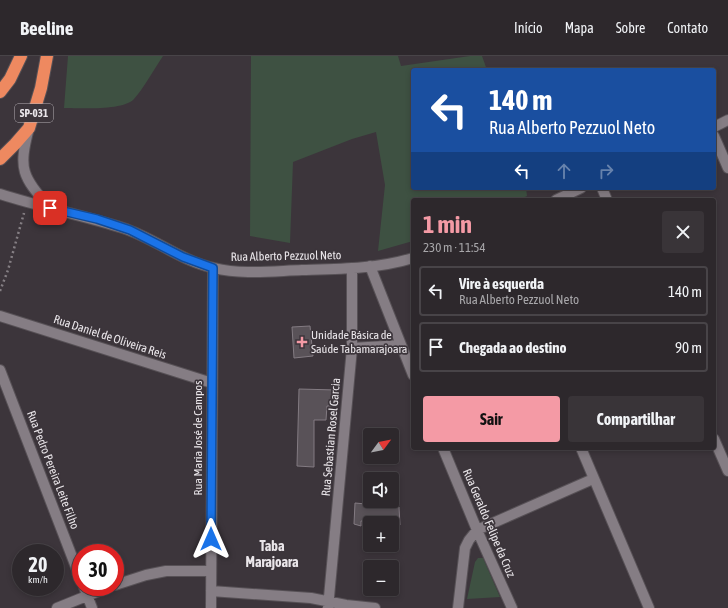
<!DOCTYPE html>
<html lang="pt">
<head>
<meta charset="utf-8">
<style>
  :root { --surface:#2d282c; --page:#393438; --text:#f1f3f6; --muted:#a7a6a9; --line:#484448; --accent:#f49aa5 }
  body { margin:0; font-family:"Asap Condensed",sans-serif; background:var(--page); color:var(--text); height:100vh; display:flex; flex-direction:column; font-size:15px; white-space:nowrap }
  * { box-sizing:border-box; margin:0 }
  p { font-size:13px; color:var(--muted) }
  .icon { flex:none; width:22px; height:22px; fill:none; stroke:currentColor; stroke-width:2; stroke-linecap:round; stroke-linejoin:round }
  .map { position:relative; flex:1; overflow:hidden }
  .details { position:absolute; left:411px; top:142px; width:305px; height:252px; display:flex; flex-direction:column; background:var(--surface); border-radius:4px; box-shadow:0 2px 6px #0003,0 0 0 1px var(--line) }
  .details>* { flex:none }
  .guide { position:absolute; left:411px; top:12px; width:305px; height:122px; border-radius:4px; box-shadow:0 2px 6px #0003,0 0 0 1px var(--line); background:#1a4fa0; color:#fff; overflow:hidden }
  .needle { width:26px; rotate:58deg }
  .fabs { position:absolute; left:363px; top:372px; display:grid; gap:8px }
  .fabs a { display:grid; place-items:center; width:36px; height:36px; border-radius:4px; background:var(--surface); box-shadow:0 2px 6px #0003,0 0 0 1px var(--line); font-size:20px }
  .speed { position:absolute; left:12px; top:488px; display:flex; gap:8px; font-size:20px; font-weight:700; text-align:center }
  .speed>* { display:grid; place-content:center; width:52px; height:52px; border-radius:50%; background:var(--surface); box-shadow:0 2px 6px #0003,0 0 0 1px var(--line); line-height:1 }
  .speed small { font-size:10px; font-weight:400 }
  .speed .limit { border:6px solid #d22; background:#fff; color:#111 }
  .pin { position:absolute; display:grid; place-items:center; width:34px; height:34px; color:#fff; margin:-17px; border-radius:8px; box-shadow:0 2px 6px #0006 }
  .me { position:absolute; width:44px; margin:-22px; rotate:0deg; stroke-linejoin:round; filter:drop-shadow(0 0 3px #0008) }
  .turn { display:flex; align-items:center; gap:14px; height:84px; padding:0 12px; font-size:18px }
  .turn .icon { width:52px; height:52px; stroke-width:2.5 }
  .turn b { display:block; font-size:28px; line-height:34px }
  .lanes { display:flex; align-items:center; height:38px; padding:0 12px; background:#0003; justify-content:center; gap:20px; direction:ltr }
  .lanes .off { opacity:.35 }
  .round { display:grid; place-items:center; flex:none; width:42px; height:42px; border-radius:4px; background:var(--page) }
  .overview { display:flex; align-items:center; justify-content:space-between; height:68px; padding:0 12px }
  h1 { font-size:24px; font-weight:700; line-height:30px; color:var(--accent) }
  .button { display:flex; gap:8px; margin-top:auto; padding:8px 12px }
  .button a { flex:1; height:46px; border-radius:4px; background:var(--accent); color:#111; font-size:16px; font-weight:700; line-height:46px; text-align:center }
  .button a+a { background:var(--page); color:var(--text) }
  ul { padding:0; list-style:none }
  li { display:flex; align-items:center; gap:12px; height:50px; margin:0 8px 6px; padding:0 4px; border:2px solid var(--line); border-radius:4px }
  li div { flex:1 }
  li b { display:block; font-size:15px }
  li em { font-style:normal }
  header { display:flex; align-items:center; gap:24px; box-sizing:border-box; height:56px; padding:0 20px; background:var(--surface); border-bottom:1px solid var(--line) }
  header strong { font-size:19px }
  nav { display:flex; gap:22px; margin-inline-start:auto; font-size:14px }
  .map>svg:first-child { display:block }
</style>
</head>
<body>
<header>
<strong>Beeline</strong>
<nav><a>Início</a><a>Mapa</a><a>Sobre</a><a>Contato</a></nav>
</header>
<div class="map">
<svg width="728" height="552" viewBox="0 0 728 552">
  <rect width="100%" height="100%" fill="#3c353b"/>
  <path fill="#3e5142" d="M68 0H163C154 13 144 32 134 43 123 55 80 52 64 52Z
    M251 0H398L401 10 470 0H482L487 14H413V132H526L527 140 518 144H413V185L378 195 385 129 376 76 352 83 293 106 290 187 250 180Z
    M478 502H483L500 541 467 543 475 506Z"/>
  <path fill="#595258" stroke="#837b82" d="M310 270 313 300 294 302 292 271Z
    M299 333 336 334V350H327L326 364H314V411L297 410Z
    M355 447 399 451 400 469 392 468V467L361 465V470L354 468Z"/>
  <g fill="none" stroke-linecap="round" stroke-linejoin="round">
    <g stroke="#575156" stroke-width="12">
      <path id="street" d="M714 71 728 64
        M29 72C18 114 22 120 50 152
        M714 80 728 112
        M602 132 607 144
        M0 138C40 151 82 159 123 172 154 182 181 205 214 212 242 219 273 215 302 214 339 213 377 213 413 202
        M556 144 581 132
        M370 210 413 319
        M0 260 212 327
        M352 292 401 289
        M0 314 81 524
        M714 383 728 415
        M443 392 477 474 512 552
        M581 392 649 552
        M115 529 146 519 166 515H211
        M84 531 92 552
        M211 535 311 542 346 549 375 552
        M57 552 109 531
        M211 552 213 212
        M328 552 352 292V212
        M458 552 465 492 469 484 477 474 593 423"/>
    </g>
    <g stroke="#575156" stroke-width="14">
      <path id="highway" d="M0 36 10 23 21 0
        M0 103 15 88 29 72 41 32 47 0"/>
    </g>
    <path stroke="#857f84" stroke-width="2.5" stroke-dasharray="2 3" stroke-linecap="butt" d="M0 235 8 214 24 157"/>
    <use href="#street" stroke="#857d84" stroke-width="10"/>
    <use href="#highway" stroke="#ee8960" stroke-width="12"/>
  </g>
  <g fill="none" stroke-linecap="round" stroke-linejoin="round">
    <g stroke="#114b97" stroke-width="10">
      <path id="route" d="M50 152 97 163 130 174 183 201 213 212 211 483"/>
    </g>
    <use href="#route" stroke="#1a73e8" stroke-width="7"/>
  </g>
  <path fill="#f49aa5" stroke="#3c353b" stroke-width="1.5" d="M300 280h4v4h4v4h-4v4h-4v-4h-4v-4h4z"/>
  <g text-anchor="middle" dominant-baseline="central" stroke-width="3.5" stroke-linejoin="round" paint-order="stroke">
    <rect fill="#3c353b" stroke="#b6b1b6" stroke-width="1" x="15" y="48" width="38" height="18" rx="3"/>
    <g font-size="11" font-weight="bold" fill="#eae6ea">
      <text x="34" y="57">SP-031</text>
    </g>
    <g font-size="12" fill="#eae6ea" stroke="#3c353b">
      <text transform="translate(286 200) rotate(-1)">Rua Alberto Pezzuol Neto</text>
      <text transform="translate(110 281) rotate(18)">Rua Daniel de Oliveira Reis</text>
      <text transform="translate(331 381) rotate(-85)">Rua Sebastian Rosel Garcia</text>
      <text transform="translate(198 382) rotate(-90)">Rua Maria José de Campos</text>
      <text transform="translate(53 414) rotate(69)">Rua Pedro Pereira Leite Filho</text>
      <text transform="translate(489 467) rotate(67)">Rua Geraldo Felipe da Cruz</text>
    </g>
    <g font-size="12" fill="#eae6ea" stroke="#3c353b" text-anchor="start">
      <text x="311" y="279">Unidade Básica de<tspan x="311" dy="14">Saúde Tabamarajoara</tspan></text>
    </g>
    <g font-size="14" font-weight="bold" fill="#eae6ea" stroke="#3c353b">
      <text x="272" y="490">Taba<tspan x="272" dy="16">Marajoara</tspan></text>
    </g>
  </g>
</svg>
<div class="fabs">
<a><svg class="needle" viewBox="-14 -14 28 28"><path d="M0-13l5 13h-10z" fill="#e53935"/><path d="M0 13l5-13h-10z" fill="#a7a6a9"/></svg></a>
<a><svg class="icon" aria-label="sound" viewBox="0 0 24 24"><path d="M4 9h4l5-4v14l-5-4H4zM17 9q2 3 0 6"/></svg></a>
<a>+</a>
<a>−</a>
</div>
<div class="speed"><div>20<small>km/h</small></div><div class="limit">30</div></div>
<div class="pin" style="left:50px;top:152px;background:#d93025"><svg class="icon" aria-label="arrive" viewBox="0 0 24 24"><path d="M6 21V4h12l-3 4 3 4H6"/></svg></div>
<svg class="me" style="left:211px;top:483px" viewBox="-20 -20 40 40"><path d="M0-17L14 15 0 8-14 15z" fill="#1a73e8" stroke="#fff" stroke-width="4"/></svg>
<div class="guide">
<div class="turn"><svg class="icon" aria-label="left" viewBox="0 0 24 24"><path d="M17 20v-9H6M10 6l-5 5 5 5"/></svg><div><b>140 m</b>Rua Alberto Pezzuol Neto</div></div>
<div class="lanes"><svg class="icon" aria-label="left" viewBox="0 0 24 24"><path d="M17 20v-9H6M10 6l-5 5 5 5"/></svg><svg class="icon off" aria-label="ahead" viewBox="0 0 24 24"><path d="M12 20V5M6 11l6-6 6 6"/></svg><svg class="icon off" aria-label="right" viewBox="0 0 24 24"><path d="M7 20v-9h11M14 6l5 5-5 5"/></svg></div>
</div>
<section class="details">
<div class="overview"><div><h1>1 min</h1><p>230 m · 11:54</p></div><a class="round"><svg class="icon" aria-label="close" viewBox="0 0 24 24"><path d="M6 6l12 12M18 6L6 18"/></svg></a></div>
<ul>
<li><svg class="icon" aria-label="left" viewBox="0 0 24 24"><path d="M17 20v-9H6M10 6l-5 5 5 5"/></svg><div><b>Vire à esquerda</b><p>Rua Alberto Pezzuol Neto</p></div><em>140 m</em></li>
<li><svg class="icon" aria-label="arrive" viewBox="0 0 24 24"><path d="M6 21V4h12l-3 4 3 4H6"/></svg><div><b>Chegada ao destino</b></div><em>90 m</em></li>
</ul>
<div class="button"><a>Sair</a><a>Compartilhar</a></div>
</section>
</div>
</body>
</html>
